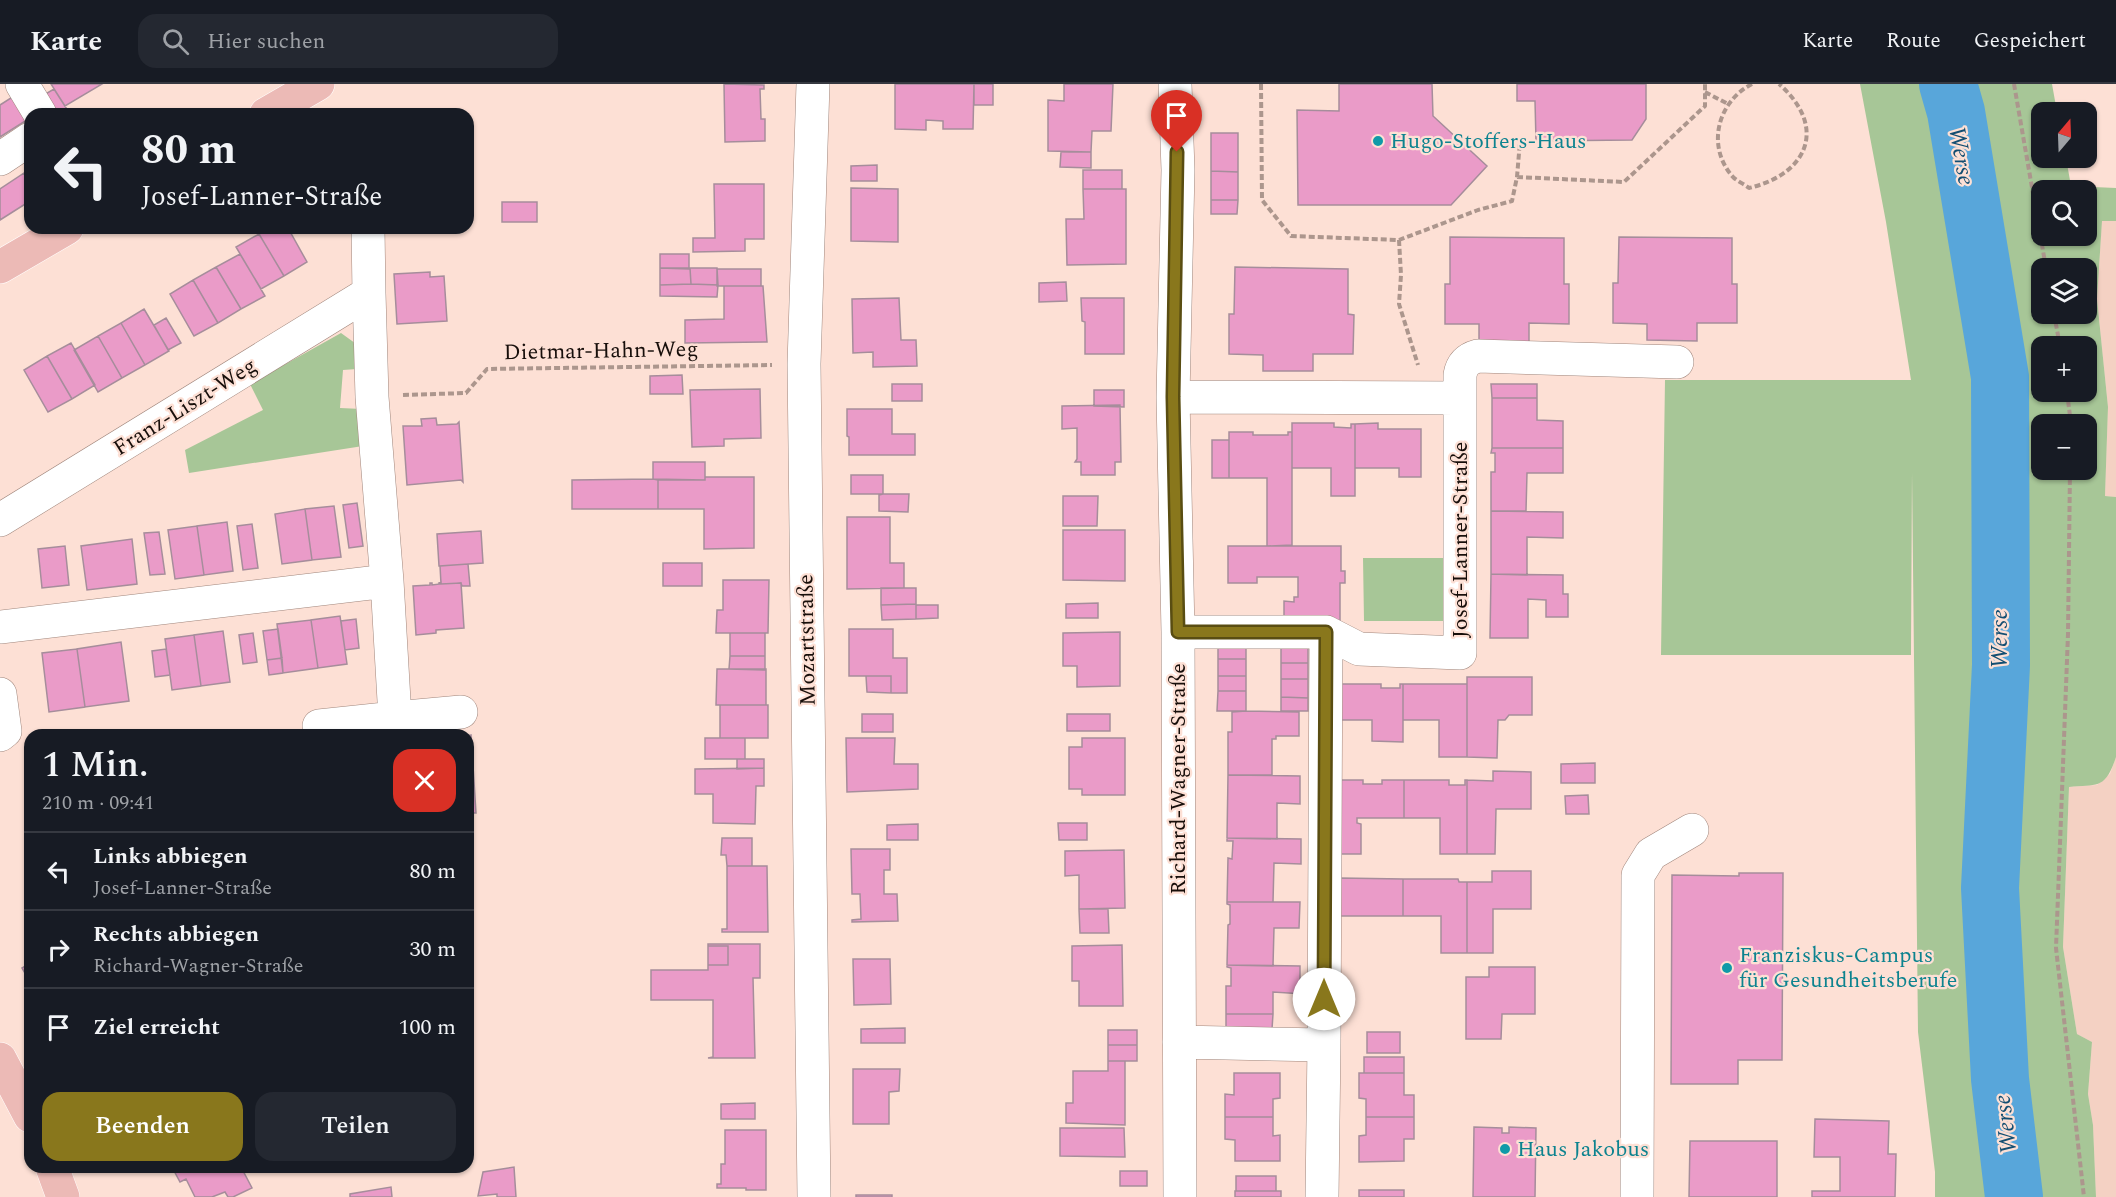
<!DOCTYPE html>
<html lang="de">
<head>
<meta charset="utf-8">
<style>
  :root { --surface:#171b24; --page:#242831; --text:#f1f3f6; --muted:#9ea1a6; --line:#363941; --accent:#89771c }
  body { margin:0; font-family:Spectral,serif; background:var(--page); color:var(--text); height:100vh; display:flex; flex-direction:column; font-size:22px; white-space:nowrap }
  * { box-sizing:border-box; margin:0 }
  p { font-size:20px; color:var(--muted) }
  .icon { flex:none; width:33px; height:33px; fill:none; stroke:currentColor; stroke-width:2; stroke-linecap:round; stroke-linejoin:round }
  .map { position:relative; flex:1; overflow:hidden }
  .panel { position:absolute; left:24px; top:645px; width:450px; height:444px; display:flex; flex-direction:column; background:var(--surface); border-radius:18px; box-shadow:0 2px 4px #0004 }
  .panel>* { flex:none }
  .top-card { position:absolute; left:24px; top:24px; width:450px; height:126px; border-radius:18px; box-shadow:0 2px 4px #0004; background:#171b24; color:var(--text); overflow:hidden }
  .needle { width:39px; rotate:19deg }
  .buttons { position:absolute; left:2031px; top:18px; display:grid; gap:12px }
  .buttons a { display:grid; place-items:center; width:66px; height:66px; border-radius:12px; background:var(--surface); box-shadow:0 2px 4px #0004; font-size:30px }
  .pin { position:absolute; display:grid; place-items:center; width:51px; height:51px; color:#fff; margin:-62px -26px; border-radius:50% 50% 50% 0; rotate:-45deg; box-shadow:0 0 6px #0007 }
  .pin .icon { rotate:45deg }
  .me { position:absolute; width:66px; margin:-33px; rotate:0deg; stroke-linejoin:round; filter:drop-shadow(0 0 4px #0008) }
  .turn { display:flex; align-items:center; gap:21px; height:126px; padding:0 18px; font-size:27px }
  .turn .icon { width:78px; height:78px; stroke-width:2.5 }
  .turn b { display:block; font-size:42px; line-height:51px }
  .round { display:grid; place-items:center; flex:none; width:63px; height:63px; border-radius:18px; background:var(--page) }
  .overview { display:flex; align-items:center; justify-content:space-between; height:102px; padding:0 18px }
  h1 { font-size:36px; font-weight:600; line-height:45px }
  .primary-button { display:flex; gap:12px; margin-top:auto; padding:12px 18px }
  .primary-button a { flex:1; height:69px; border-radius:18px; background:var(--accent); color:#fff; font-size:24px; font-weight:600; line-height:69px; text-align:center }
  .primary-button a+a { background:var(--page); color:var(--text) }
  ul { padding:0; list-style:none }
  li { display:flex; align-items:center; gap:18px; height:78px; padding:0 18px; border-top:2px solid var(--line) }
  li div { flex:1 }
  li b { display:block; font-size:22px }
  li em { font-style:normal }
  header { display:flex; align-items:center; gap:36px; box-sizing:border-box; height:84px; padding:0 30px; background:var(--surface); border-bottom:2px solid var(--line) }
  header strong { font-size:28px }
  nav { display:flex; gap:33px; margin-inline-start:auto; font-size:21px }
  .search { width:420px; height:54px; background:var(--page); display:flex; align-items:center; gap:15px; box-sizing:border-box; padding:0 21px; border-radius:18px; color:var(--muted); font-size:22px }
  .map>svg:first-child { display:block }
</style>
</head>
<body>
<header>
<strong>Karte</strong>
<div class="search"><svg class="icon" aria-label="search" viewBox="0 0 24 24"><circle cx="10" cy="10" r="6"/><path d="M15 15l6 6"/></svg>Hier suchen</div>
<nav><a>Karte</a><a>Route</a><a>Gespeichert</a></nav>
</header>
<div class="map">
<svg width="2116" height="1113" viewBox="0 0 2116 1113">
  <rect width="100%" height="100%" fill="#fde0d5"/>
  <path fill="#f4d1c3" d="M2102 136 2116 137V413L2105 412 2108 323 2097 215Z
    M2116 673V1113H2096L2093 1041 2088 1010 2092 958 2077 950 2063 863 2069 703 2097 701 2110 690Z"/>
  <path fill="#a7c697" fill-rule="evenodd" d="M1860 0H1935L1945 34 1986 296 1987 580 1980 808 1988 998 2000 1113H1935V1088L1918 948 1912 388 1911 571H1661L1665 296H1911L1886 138Z
    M1963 0H2052L2057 28H2042V74H2066L2071 102 2116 104V137H2102L2097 215 2108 323 2105 412 2116 413V673C2105 706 2098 700 2069 703L2063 863 2077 950 2092 958 2088 1010 2093 1041 2096 1113H2029L2011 991 2002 806 2015 580 2013 294 1969 24ZM2086 106V152H2042V106ZM2086 184V230H2042V184ZM2086 262V308H2042V262ZM2086 340V386H2042V340Z
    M341 249 359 262 357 285 343 286 340 324 362 325 363 362 189 389 185 366 263 326 250 300Z
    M1363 474H1443V537H1364Z"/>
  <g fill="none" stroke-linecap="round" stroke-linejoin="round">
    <path stroke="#58a6da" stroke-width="58" d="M1948 0 1956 28 2000 293 2001 581 1990 804 2000 995 2014 1113"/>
  </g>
  <path fill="#ea9bc8" stroke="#a68d9b" stroke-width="1.5" d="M51 0H102L65 22Z
    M724 0 764 1V5H760L761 35H765V57L725 58Z
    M895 0H974L973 45H943V37L926 36V46L895 45Z
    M974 0H993V21H974Z
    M1064 0H1113L1111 47H1092L1091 68 1048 67V16L1064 17Z
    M1339 0H1432L1433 32 1487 82 1451 121H1298L1297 26 1339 27Z
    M1517 0H1646V35L1632 56 1536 57 1535 17H1517Z
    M54 5 70 30H53L42 12Z
    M17 10 30 34 0 53V21Z
    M1211 49H1238V88L1211 87Z
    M1061 68H1091V84L1060 83Z
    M877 81V97H851V82Z
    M1083 86H1122V105H1083Z
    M1211 87 1238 88V116H1211Z
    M24 89 30 99V117L0 136V105Z
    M714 100H764V155H745V167L693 168V154H715Z
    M851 104 898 105V158L851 157Z
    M1083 105H1126V180L1067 181 1066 135H1084Z
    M1211 116H1238L1237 130H1211Z
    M502 118H537V138H502Z
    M269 144H288L307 178 284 192 259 150Z
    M259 150 284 192 261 205 236 163Z
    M1450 153 1564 154V200H1569V240L1529 239V258L1479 257V240H1445V200H1450Z
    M1619 153 1732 154V200H1737V239H1697V257L1647 256V240L1613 239V199H1618Z
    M240 170 265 212 241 225 216 183Z
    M660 170H689V185L660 184Z
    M216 183 241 225 218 239 193 196Z
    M1235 183 1348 185V230L1354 231 1353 270H1313V287H1263V271L1229 270V230H1234Z
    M660 184H690L691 200 660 201Z
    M690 184H717L718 201 691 200Z
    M717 185H761V202H717Z
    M430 188V193L444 192 447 237 397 240 394 190Z
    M193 196 218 239 194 252 170 210Z
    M1066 198 1067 217 1039 218V199Z
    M691 200 718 201 717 213 660 212V201Z
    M724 202H763L767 258 685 259V236L724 235Z
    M899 214 901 256H916L917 282 873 283V268L853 269 852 215Z
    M1081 214H1124V270H1085V238L1082 237Z
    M144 225 169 267 145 281 121 239Z
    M166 234 181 259 168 266 154 241Z
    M121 239 145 281 122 294 98 252Z
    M98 252 122 294 98 308 74 266Z
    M71 259 95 301 72 315 47 272Z
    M47 272 72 315 48 328 24 286Z
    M682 291 683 310H650V292Z
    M892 300H922V317H892Z
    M1491 300H1537V314H1492Z
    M760 305 761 354 724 355V362L692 363 690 306Z
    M1094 306H1124V323L1094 322Z
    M1492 314H1537V336L1563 337V364H1492Z
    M1120 321 1121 378H1115V391H1081V378H1075L1077 375V344L1062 345V322Z
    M847 325H892V350H915V371H849V353L847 352Z
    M436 334 437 341 457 340 459 338 463 398 461 396 407 401 403 342H422L421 335Z
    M1292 339H1334V343L1351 344V340H1355V412H1331V384H1292Z
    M1378 339V345H1421V393H1399V384H1355V340Z
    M1229 348H1253V351H1288V348H1292V461L1267 462V394H1229Z
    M1212 356H1229V394H1212Z
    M1492 364H1563V389H1527L1526 427H1491V388H1495V369H1491Z
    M653 378H705V396L653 395Z
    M851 391H883V410H851Z
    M705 393H754V464L704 465V425H658V396H705Z
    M653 395 658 396V425H572V396Z
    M883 410H909L908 428 879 427V411Z
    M1063 412H1098L1097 442H1063Z
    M357 419 363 462 349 464 343 421Z
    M334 422 341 473 312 476 305 425Z
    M305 425 312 476 282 480 275 430Z
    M1491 427 1563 428V454L1527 453V491L1491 490Z
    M847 433H890V479H904V504L847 505Z
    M227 438 233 487 204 491 197 442Z
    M252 440 258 484 243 486 237 442Z
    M197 442 204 491 175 495 168 446Z
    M1063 446H1125V497L1063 496Z
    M481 447 483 479 439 482 437 450Z
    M159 448 165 490 150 491 144 449Z
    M132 455 137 500 87 506 81 462Z
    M65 462 69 501 42 504 38 465Z
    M1228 462H1341V487H1345V499H1340V539H1284V517L1294 518V513H1298V493H1257V499H1228Z
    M663 479H702V502H663Z
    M468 480 470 502H462L461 499 441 500 440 482Z
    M1491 490 1563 491V510H1568V533H1546V516L1528 515V554H1490Z
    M723 496H769L768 549H716L717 526H723Z
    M441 498V500L461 499 464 544 436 546V549L416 551 413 502 430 501V499H432V501L440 500 439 499Z
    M881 504H916V520L881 521Z
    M1098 519V534H1066V520Z
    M916 520V535L882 536 881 521Z
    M916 521H938V534L916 535Z
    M340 532 347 580 318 584 311 536Z
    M356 535 359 564 345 566 341 537Z
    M311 536 318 584 283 589 277 540Z
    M278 545 282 574 267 576 263 547Z
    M849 545H893V574H907V609H891V592H849Z
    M223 547 230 598 201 602 194 551Z
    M1120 548V602L1077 603V582H1063V549Z
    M253 549 257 578 243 580 239 551Z
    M730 549H765V572H730Z
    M194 551 201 602 172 606 165 555Z
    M121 558 129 617 85 623 77 565Z
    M1218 559H1246V575H1218Z
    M1281 559H1308V579H1281Z
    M77 565 85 623 49 628 42 569Z
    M166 565 170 591 155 593 152 567Z
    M730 572H765V586L729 585Z
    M282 574 283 589 269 591 267 576Z
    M1218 575H1246V592H1218Z
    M1281 579H1308V595H1281Z
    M717 585H766V621H716Z
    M866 592H891V609L867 608Z
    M1218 592H1246V607H1218Z
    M1467 593H1532V631H1509L1505 636H1498L1497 674 1467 673Z
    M1281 595H1308V614L1281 613Z
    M1340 600H1381V604H1400V600H1403V658L1372 657V636H1340Z
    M1403 600H1467V673H1439V636H1403Z
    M1218 607H1246V627H1217Z
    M1281 613 1308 614V627H1281Z
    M720 621H768V654H720Z
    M1246 627 1299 628V652H1276V655H1272V691H1228V648H1232V628Z
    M862 630H893V648H862Z
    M1067 630H1110V647H1067Z
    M471 651 476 729H468V652Z
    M705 654H745V675H705Z
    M846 654H895L894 680H918V705L847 708Z
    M1082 654H1125V711H1082V705H1069V663H1082Z
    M737 675H764V684L737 685Z
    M1595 679V699H1561V680Z
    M764 684V702H756L755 740 713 739V710H695V685Z
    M1493 687 1531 688V725H1496L1495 770H1467V696L1493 697Z
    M1228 691 1300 692V720L1277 719V755L1227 754Z
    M1340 696H1363V700H1382V696H1404V734H1357V739L1361 740V770H1339Z
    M1404 696H1449V701H1465V696H1467V770H1440V734H1404Z
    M1588 711 1589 730H1566L1565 712Z
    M1058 739H1087V756H1059Z
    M918 740V756H887V741Z
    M722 754H752V782H727L726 771H721Z
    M1227 754 1301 755V780L1274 779 1273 818H1227L1228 774 1232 775 1233 757H1227Z
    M851 765H890V786H884V810H897L898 837 852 838V836L861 835 860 810H852Z
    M1124 766 1125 824 1079 825V791L1065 792V767Z
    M727 782H767L768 848H722V845H727Z
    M1492 787H1531V825H1493V869H1467V798H1492Z
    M1739 789H1783L1782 976H1738V1000H1671L1672 791 1739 792Z
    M1340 794 1403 795V832H1340Z
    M1403 795H1458L1459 798H1467V869H1441V832H1403Z
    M1227 818H1300L1299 844H1274L1273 882 1227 881 1228 841 1230 840V821L1227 820Z
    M1079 825H1108L1109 849H1080Z
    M708 860H760V894H753L755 974H708L713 973V916H651V886H708V881H728V862H708Z
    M1122 861 1123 922H1079V897H1072V862Z
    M708 862H728V881H708Z
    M30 875V898L22 884 27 881 25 878Z
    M853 875H890L891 920 854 921Z
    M1227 881 1300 882V897H1305L1304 910 1273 908V930H1226V902H1231V884L1227 883Z
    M1489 883H1535V930H1502L1501 955H1466V893H1489Z
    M1226 930H1273L1272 945 1226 944Z
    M905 944V959H861V945Z
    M1108 946H1137V961H1108Z
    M1367 948H1400V969H1367Z
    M1108 961H1137V977H1108Z
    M1364 973H1404V989H1364Z
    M1108 977H1125V1041L1066 1039V1019H1073V987H1108Z
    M853 985H900L899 1007 889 1008V1040H853Z
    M1234 989H1280V1014L1273 1015V1033H1225V1010L1234 1011Z
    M1359 989H1404V1011H1414V1033H1366V1015L1359 1014Z
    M755 1019V1035H721V1020Z
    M1225 1033H1273V1052L1280 1051V1077H1235V1056L1225 1055Z
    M1366 1033H1414V1055H1404V1077L1359 1078V1052L1366 1051Z
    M1815 1035 1889 1037 1888 1070H1896L1895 1113H1812V1107H1840V1073H1814Z
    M1474 1043 1502 1044V1049H1509V1043L1536 1044 1535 1113H1473Z
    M1060 1044H1124L1125 1073 1060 1072Z
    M725 1046H766V1106H746V1104H717V1100H721V1080H725Z
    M1690 1057H1777V1113H1689Z
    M172 1083H241L252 1104 233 1113H228L225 1108 212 1113H195L186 1095 180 1098Z
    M514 1083 516 1113H497V1110L478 1112 483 1088Z
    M1120 1087H1147V1102H1120Z
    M1236 1092H1276V1107H1236Z
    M391 1103 392 1113H350V1110Z
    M1359 1106H1404V1113H1359Z
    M1235 1107H1281V1113H1235Z
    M856 1111H892V1113H856Z"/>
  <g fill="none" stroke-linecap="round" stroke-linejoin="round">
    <g stroke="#a0867c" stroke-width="34">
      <path id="minor" d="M22 0 40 30
        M813 0 804 280 814 1113
        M1175 0 1178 86 1173 313 1178 548 1180 1113
        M0 75 30 55
        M368 144 369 209
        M1173 313 1459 314
        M0 436 369 209 372 313 387 497 0 543
        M387 497 395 634 461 628
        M1178 548H1326L1324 961
        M1326 548 1359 565 1460 569V291C1462 280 1467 275 1478 272L1677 278
        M0 610 5 647 0 651
        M319 642 395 634
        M1179 958 1324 961 1322 1113
        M1637 1113 1638 791 1651 770 1692 746"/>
    </g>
    <g stroke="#fff" stroke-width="34">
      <path id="major" d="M266 30 318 0
        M0 183 67 144
        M0 975 30 1032
        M52 1083 63 1113"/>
    </g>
    <path stroke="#ac968d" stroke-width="4" stroke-dasharray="6 3" stroke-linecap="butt" d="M1261 0 1262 116 1291 152 1399 156 1478 126 1512 117 1517 93 1520 57
      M1752 0C1717 18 1706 63 1733 93 1737 97 1744 100 1749 104 1808 90 1828 43 1779 0
      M2014 0 2046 184
      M1705 8 1728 20
      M1517 93 1624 98 1705 22V0
      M1399 156 1401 191 1399 220 1418 281
      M2054 230 2060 262
      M2067 308 2071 340
      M403 311 466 309 487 285 772 281
      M2070 386 2068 550 2056 864 2084 1113"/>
    <use href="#minor" stroke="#fff" stroke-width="33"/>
    <use href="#major" stroke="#ecbab6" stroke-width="33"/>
  </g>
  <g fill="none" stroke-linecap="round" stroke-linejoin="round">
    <g stroke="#594d12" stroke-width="15">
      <path id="route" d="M1177 68 1173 313 1178 548H1326L1324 915"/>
    </g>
    <use href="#route" stroke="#89771c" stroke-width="10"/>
  </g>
  <g fill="#0f9aa8" stroke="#fde0d5" stroke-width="2">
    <circle cx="1378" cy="57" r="6"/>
    <circle cx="1727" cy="884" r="6"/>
    <circle cx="1505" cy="1065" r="6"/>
  </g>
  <g text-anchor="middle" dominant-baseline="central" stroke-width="4.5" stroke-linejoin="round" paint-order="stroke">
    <g font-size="22" fill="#0d838f" stroke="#fde0d5" text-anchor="start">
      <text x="1390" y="57">Hugo-Stoffers-Haus</text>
      <text x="1739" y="871">Franziskus-Campus<tspan x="1739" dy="25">für Gesundheitsberufe</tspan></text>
      <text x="1517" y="1065">Haus Jakobus</text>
    </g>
    <g font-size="22" fill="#170e0a" stroke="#fde0d5">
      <text transform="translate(601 267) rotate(-1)">Dietmar-Hahn-Weg</text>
      <text transform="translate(185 323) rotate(-32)">Franz-Liszt-Weg</text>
      <text transform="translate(1460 456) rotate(-90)">Josef-Lanner-Straße</text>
      <text transform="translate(807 556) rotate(-91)">Mozartstraße</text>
      <text transform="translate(1178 695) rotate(-90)">Richard-Wagner-Straße</text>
    </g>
    <g font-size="24" font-style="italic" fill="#134e72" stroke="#fde0d5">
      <text transform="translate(1961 72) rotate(80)">Werse</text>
      <text transform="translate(2000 555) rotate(-90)">Werse</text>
      <text transform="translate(2006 1040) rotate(-97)">Werse</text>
    </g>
  </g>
</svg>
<div class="buttons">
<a><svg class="needle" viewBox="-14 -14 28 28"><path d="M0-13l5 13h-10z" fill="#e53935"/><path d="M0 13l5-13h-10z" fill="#9ea1a6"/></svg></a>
<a><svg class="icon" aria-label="search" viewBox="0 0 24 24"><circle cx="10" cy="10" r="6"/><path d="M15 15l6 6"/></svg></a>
<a><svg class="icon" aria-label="layers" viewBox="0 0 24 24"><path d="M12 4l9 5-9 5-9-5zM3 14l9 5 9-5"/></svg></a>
<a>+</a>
<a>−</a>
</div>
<div class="pin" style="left:1177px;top:68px;background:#d93025"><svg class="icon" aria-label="arrive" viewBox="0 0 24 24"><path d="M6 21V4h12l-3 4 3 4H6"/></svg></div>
<svg class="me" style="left:1324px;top:915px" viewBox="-20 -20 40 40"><circle r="19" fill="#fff"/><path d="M0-13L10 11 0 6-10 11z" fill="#89771c"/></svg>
<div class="top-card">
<div class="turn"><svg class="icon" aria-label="left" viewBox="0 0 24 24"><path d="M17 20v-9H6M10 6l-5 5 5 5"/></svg><div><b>80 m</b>Josef-Lanner-Straße</div></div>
</div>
<section class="panel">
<div class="overview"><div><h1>1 Min.</h1><p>210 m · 09:41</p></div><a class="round" style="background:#d93025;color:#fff"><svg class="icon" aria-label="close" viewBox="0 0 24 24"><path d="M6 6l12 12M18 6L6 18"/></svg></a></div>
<ul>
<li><svg class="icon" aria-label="left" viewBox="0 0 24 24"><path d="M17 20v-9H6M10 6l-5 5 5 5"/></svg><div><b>Links abbiegen</b><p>Josef-Lanner-Straße</p></div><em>80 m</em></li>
<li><svg class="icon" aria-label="right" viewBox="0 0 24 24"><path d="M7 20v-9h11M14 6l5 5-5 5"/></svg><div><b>Rechts abbiegen</b><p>Richard-Wagner-Straße</p></div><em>30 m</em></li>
<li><svg class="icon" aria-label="arrive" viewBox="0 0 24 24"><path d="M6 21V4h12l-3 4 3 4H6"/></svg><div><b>Ziel erreicht</b></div><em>100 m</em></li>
</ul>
<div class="primary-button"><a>Beenden</a><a>Teilen</a></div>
</section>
</div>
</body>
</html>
